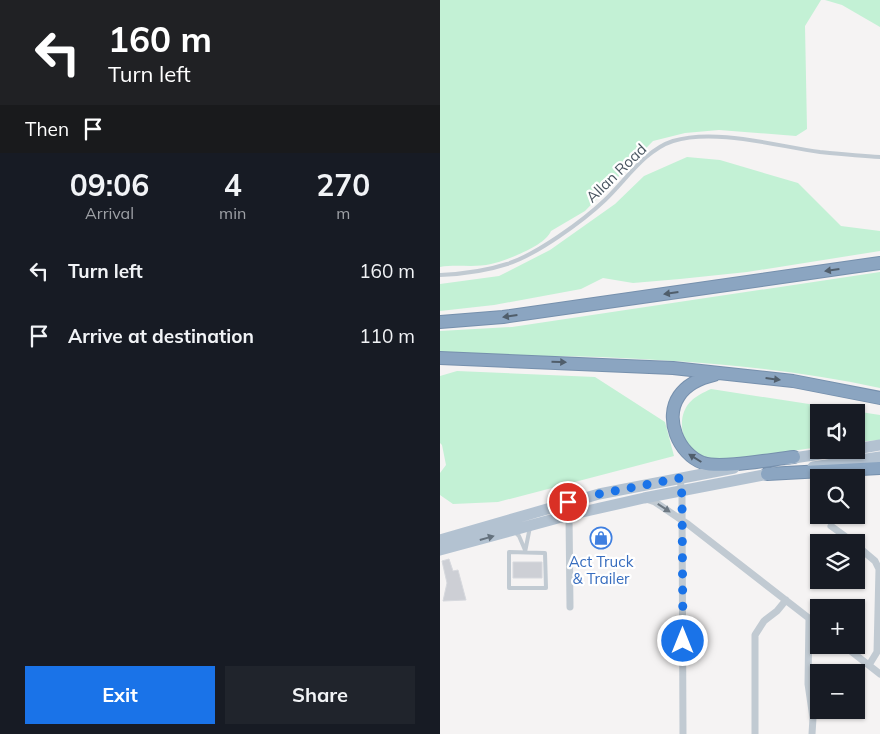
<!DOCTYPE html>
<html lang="en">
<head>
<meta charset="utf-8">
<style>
  :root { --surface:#171b24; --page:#20242c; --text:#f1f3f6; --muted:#9ea1a6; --accent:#1a73e8 }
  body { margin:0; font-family:Mulish,sans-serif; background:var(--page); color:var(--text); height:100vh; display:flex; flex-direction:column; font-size:19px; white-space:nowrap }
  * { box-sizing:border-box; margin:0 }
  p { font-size:16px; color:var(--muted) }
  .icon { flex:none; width:28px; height:28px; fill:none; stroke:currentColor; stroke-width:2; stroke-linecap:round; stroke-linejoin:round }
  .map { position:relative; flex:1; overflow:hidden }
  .details { display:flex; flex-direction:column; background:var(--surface); width:440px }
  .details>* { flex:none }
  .top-card { background:#202124; color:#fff; overflow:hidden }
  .fabs { position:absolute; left:370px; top:404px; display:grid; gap:10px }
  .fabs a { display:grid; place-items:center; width:55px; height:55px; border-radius:0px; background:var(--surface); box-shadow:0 1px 4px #0004; font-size:25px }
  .pin { position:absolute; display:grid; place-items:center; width:42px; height:42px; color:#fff; margin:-21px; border:2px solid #fff; border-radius:50%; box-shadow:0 1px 5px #0007 }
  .me { position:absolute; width:55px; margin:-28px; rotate:0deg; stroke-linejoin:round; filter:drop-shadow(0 0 4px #0008) }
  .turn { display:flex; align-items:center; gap:18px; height:105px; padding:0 25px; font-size:22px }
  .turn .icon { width:65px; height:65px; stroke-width:2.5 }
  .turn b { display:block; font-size:35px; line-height:42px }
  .then { display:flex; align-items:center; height:48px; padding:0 25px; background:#0003; gap:10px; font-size:19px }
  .eta { display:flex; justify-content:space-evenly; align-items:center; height:85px; text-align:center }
  .eta b { font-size:30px; font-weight:700; line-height:35px }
  .action { display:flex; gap:10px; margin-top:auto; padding:10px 25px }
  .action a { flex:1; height:58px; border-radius:0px; background:var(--accent); color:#fff; font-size:20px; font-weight:700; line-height:58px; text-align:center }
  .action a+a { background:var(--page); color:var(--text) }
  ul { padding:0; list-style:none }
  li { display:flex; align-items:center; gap:15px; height:65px; padding:0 25px }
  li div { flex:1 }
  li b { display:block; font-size:19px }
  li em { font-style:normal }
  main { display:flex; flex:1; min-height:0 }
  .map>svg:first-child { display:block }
</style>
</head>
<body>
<main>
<section class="details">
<div class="top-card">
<div class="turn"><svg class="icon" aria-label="left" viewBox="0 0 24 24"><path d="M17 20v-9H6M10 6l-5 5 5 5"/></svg><div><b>160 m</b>Turn left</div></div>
<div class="then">Then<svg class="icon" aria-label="arrive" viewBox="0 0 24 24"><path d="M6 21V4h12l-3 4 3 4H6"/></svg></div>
</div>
<div class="eta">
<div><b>09:06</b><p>Arrival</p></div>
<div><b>4</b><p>min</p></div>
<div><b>270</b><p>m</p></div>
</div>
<ul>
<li><svg class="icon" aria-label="left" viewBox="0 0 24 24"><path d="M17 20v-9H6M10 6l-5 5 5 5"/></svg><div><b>Turn left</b></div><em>160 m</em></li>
<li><svg class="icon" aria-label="arrive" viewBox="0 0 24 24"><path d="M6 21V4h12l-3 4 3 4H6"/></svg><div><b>Arrive at destination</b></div><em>110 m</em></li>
</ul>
<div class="action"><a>Exit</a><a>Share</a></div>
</section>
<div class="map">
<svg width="440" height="734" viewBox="0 0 440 734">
  <rect width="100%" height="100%" fill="#f5f3f3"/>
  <path fill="#c3f1d5" d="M0 0H381L365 26 367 129 356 136 279 130 245 133 213 141 145 211 111 231C105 246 67 260 51 264 35 268 16 264 0 267Z
    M385 0H440V27L402 5Z
    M247 157 280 160 358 183 401 226 440 231V251L307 272 240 279 193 283 163 278 141 289 54 305 0 311V284L59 276 110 250 175 204 204 176Z
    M440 272V388C349 368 253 361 160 357 107 355 53 357 0 355V331L72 327Z
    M17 371 155 377 225 422 234 456 58 502 13 504 0 495V473L6 465 2 445 0 443V376Z
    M271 389 440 415V440L416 442V412H379V447C355 450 278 464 260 456 247 451 241 434 242 421 244 403 255 396 271 389Z"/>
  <path fill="#cdcfd5" stroke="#d7d9de" d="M9 559 13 571 18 570 26 600 3 601 7 583 2 561Z
    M73 562H102V578H73Z"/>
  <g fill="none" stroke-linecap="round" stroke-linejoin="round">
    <g stroke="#7690ad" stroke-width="14">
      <path id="highway" d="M0 322 63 317 440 263
        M0 358 233 368 353 381 440 398
        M274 375C261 378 247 384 239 396 224 418 238 454 263 463 281 469 333 459 354 457
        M327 474 440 468"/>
    </g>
    <path stroke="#c1cad2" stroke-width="4" d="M0 275C22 274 46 271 67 264 96 255 143 221 165 200 186 180 205 150 233 141 275 128 336 146 380 152 400 154 420 156 440 157
      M75 532 79 536 85 550
      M69 552 105 553 106 588H69Z
      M85 552 90 527"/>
    <path stroke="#c1cad2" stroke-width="7" d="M240 478 242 496 243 734
      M206 499 215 502 249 525 379 626
      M129 515 130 607
      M391 526 413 542
      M416 545 435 561 439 569 437 652 429 665
      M369 618 368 684 373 718 372 734
      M403 645 440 674
      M315 734V635L324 621 337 611 346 600"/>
    <path stroke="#b3c2d1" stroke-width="11" d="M416 449 440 445
      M347 459 407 450
      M373 467 440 457
      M0 540 159 494 294 468
      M0 550 129 515 204 498 334 473"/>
    <use href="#highway" stroke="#8ba5c1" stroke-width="12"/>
  </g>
  <defs><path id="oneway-solid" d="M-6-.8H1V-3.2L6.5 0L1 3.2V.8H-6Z" transform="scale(1.25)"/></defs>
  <g fill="#505e6b">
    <use href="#oneway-solid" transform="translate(392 270) rotate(172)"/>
    <use href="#oneway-solid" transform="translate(231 293) rotate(172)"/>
    <use href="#oneway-solid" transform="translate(70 316) rotate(172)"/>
    <use href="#oneway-solid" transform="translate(119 362) rotate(2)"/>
    <use href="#oneway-solid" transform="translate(333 379) rotate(7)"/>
    <use href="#oneway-solid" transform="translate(255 458) rotate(-148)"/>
  </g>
  <use fill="#6e7983" href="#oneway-solid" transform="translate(224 508) rotate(33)"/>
  <use fill="#64717d" href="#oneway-solid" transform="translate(47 538) rotate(-16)"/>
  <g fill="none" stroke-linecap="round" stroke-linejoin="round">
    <path stroke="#1a73e8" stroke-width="9" stroke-dasharray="0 16.2" d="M128 502 159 494 240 478 242 496 243 641"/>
  </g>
  <defs>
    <g id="shop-ring" transform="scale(1.125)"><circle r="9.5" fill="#fff" stroke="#3f7fe0" stroke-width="1.5"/><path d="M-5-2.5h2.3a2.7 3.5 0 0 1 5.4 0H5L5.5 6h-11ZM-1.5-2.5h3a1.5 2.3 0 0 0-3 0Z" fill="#3f7fe0"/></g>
  </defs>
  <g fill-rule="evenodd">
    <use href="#shop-ring" x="161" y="538"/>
  </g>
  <g text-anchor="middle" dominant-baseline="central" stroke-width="4.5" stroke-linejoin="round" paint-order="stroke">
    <g font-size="15" fill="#4a5661" stroke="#fff">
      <text transform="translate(176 173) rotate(-44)">Allan Road</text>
    </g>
    <g font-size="15" fill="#366cbe" stroke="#fff">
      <text x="161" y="561">Act Truck<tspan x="161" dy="17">&amp; Trailer</tspan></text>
    </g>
  </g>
</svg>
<div class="fabs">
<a><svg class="icon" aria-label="sound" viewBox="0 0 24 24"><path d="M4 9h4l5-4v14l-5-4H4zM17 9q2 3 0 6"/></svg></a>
<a><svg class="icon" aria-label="search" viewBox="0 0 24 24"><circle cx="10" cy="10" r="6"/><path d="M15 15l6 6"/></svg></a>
<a><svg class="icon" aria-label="layers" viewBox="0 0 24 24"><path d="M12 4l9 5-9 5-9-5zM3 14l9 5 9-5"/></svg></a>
<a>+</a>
<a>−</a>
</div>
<div class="pin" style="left:128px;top:502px;background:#d93025"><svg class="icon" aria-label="arrive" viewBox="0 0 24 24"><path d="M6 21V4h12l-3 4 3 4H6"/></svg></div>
<svg class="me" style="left:243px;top:641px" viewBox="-20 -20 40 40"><circle r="17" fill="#1a73e8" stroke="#fff" stroke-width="3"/><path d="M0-11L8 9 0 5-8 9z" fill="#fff"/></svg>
</div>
</main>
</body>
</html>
